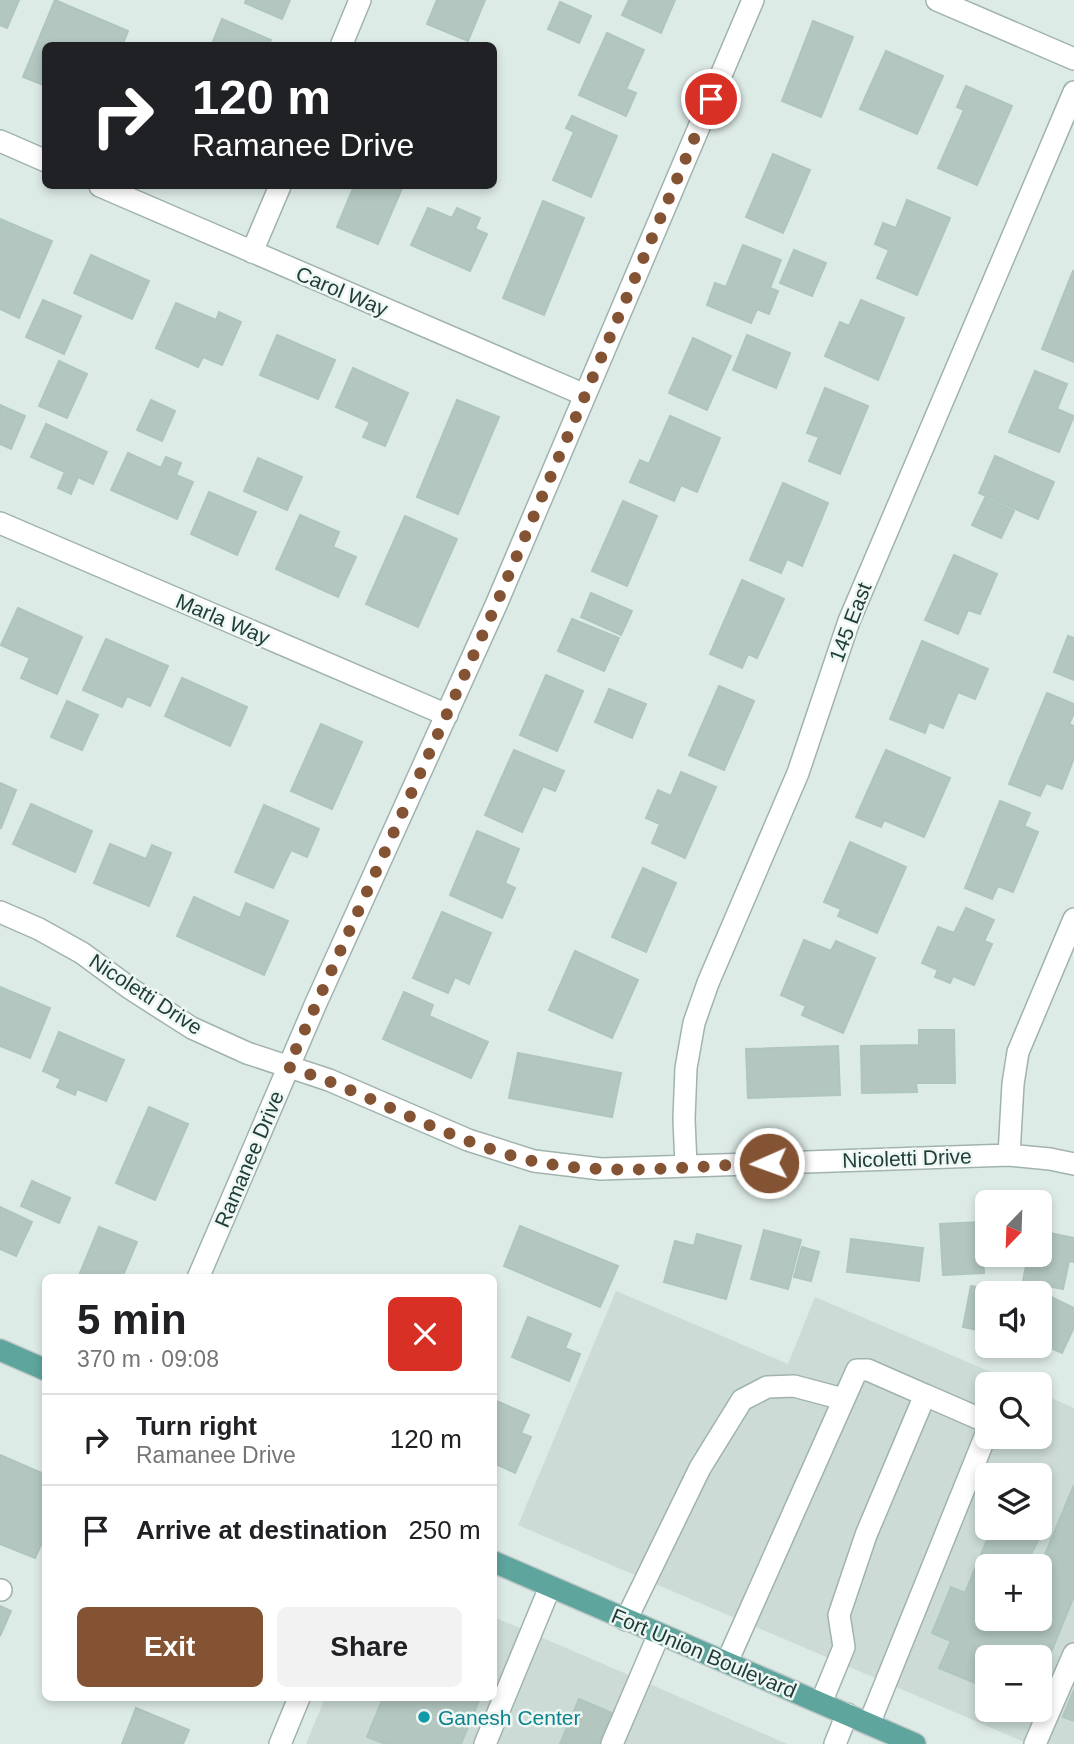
<!DOCTYPE html>
<html lang="en">
<head>
<meta charset="utf-8">
<style>
  :root { --surface:#fff; --page:#f2f2f2; --text:#202124; --muted:#757577; --line:#e0e0e0; --accent:#845334 }
  body { margin:0; font-family:Arial,sans-serif; background:var(--page); color:var(--text); height:100vh; display:flex; flex-direction:column; font-size:26px; white-space:nowrap }
  * { box-sizing:border-box; margin:0 }
  p { font-size:23px; color:var(--muted) }
  .icon { flex:none; width:38px; height:38px; fill:none; stroke:currentColor; stroke-width:2; stroke-linecap:round; stroke-linejoin:round }
  .map { position:relative; flex:1; overflow:hidden }
  .panel { position:absolute; left:42px; top:1274px; width:455px; height:427px; display:flex; flex-direction:column; background:var(--surface); border-radius:10px; box-shadow:0 4px 10px #0003 }
  .panel>* { flex:none }
  .guide { position:absolute; left:42px; top:42px; width:455px; height:147px; border-radius:10px; box-shadow:0 4px 10px #0003; background:#202124; color:#fff; overflow:hidden }
  .needle { width:46px; rotate:203deg }
  .tools { position:absolute; left:975px; top:1190px; display:grid; gap:14px }
  .tools a { display:grid; place-items:center; width:77px; height:77px; border-radius:10px; background:var(--surface); box-shadow:0 4px 10px #0003; font-size:35px }
  .pin { position:absolute; display:grid; place-items:center; width:60px; height:60px; color:#fff; margin:-30px; border:4px solid #fff; border-radius:50%; box-shadow:0 2px 7px #0007 }
  .me { position:absolute; width:77px; margin:-38px; rotate:268deg; stroke-linejoin:round; filter:drop-shadow(0 0 5px #0008) }
  .turn { display:flex; align-items:center; gap:24px; height:147px; padding:0 35px; font-size:32px }
  .turn .icon { width:91px; height:91px; stroke-width:2.5 }
  .turn b { display:block; font-size:49px; line-height:60px }
  .round { display:grid; place-items:center; flex:none; width:74px; height:74px; border-radius:10px; background:var(--page) }
  .summary { display:flex; align-items:center; justify-content:space-between; height:119px; padding:0 35px }
  h1 { font-size:42px; font-weight:700; line-height:52px }
  .cta { display:flex; gap:14px; margin-top:auto; padding:14px 35px }
  .cta a { flex:1; height:80px; border-radius:10px; background:var(--accent); color:#fff; font-size:28px; font-weight:700; line-height:80px; text-align:center }
  .cta a+a { background:var(--page); color:var(--text) }
  ul { padding:0; list-style:none }
  li { display:flex; align-items:center; gap:21px; height:91px; padding:0 35px; border-top:2px solid var(--line) }
  li div { flex:1 }
  li b { display:block; font-size:26px }
  li em { font-style:normal }
  .map>svg:first-child { display:block }
</style>
</head>
<body>
<div class="map">
<svg width="1074" height="1744" viewBox="0 0 1074 1744">
  <rect width="100%" height="100%" fill="#ddebe7"/>
  <path fill="#ccdbd6" fill-rule="evenodd" d="M616 1291 788 1364 815 1297 1019 1384H987V1437H1040V1393L1074 1408V1744H1029L518 1525ZM987 1475H1040V1528H987ZM987 1566H1040V1619H987ZM987 1657H1040V1710H987Z
    M494 1617 652 1685 787 1744H306L325 1698H494Z"/>
  <path fill="#b3c6c0" stroke="#afc5bf" stroke-width="2" fill-rule="evenodd" d="M0 0H19L7 28 0 25Z
    M55 0 128 31 122 46H46V86L23 77Z
    M246 0H290L282 19 245 3Z
    M437 0H485L468 41 427 24Z
    M629 0H675L661 33 622 15Z
    M560 2 591 16 579 43 548 29Z
    M222 19 271 40 268 46H211Z
    M813 21 853 37 821 117 782 101Z
    M607 33 644 50 626 89 636 93 626 116 579 95Z
    M886 51 943 76 917 134 860 109Z
    M966 86 1012 106 977 185 938 168 964 110 957 107Z
    M572 116 617 136 591 197 553 180 574 132 566 128Z
    M773 154 810 170 783 233 746 217Z
    M354 186H403L378 244 337 227Z
    M907 200 950 218 917 295 877 278 889 250 875 244 883 223 896 228Z
    M543 201 584 218 544 315 503 298Z
    M428 208 452 218 457 208 480 218 475 229 487 234 470 271 411 245Z
    M0 219 52 241 19 318 0 309Z
    M743 245 781 260 770 288 778 291 769 314 757 309 751 323 707 305 715 283 726 287Z
    M794 250 826 263 812 296 780 283Z
    M91 255 149 281 132 319 74 293Z
    M1073 271H1074V362L1042 349Z
    M43 300 81 316 64 354 26 337Z
    M861 300 904 318 878 380 825 356 840 322 849 326Z
    M176 303 216 320 219 312 241 322 222 365 203 357 198 367 156 348Z
    M277 335 335 360 318 399 260 375Z
    M747 335 790 353 776 388 733 370Z
    M693 338 731 356 707 410 669 393Z
    M59 361 87 374 67 418 39 406Z
    M353 368 408 393 385 446 363 437 370 422 336 407Z
    M1035 371 1067 384 1057 409 1074 416 1059 452 1009 432Z
    M825 388 868 406 840 474 809 461 819 437 807 433Z
    M151 400 175 411 162 441 137 430Z
    M457 400 499 417 458 514 417 497Z
    M0 405 25 416 11 449 0 444Z
    M670 416 720 438 697 492 681 485 674 501 630 482 640 460 649 464Z
    M46 424 107 452 93 484 78 477 71 494 58 488 65 472 31 457Z
    M128 453 161 468 166 457 181 463 176 475 193 482 177 519 111 490Z
    M995 456 1054 482 1038 519 979 493Z
    M258 458 302 477 287 510 244 491Z
    M783 483 828 503 802 566 787 559 781 573 750 560Z
    M209 492 256 512 237 555 191 534Z
    M985 498 1014 511 1001 538 972 525Z
    M623 501 657 516 627 586 592 571Z
    M300 515 339 532 333 547 356 557 338 597 276 569Z
    M405 516 457 539 418 627 366 604Z
    M954 555 997 574 980 614 968 610 958 634 925 620Z
    M742 580 784 599 757 658 748 654 742 668 710 654Z
    M591 593 632 611 621 635 581 617Z
    M18 608 82 637 57 694 21 678 30 658 1 645Z
    M572 619 619 638 604 671 558 651Z
    M1068 636 1074 638V680L1054 672Z
    M106 639 168 666 150 706 127 696 122 707 83 690Z
    M922 641 988 669 975 699 958 692 943 728 929 722 925 733 890 719Z
    M546 675 583 691 557 751 520 735Z
    M182 678 247 707 230 746 165 716Z
    M719 686 754 701 724 770 689 755Z
    M609 689 646 704 632 738 595 722Z
    M1047 693 1074 704V713L1069 724 1074 726V758L1062 789 1046 783 1040 796 1009 784Z
    M67 701 98 715 82 750 51 737Z
    M321 724 362 742 332 809 291 791Z
    M514 750 564 771 555 791 543 786 522 832 485 815Z
    M886 750 950 778 924 837 884 820 881 827 856 817Z
    M681 772 716 787 685 858 652 843 660 824 646 818 658 790 671 796Z
    M0 783 16 790 1 828 0 827Z
    M1000 801 1030 813 1024 826 1038 832 1013 892 998 886 992 899 965 888Z
    M31 804 92 831 75 872 13 844Z
    M264 805 319 829 307 857 291 850 273 888 235 872Z
    M477 831 519 849 505 883 515 888 502 918 450 895Z
    M850 842 906 867 877 933 838 916 841 909 824 902Z
    M110 844 146 859 152 845 171 853 149 906 94 883Z
    M643 868 676 883 646 952 612 937Z
    M194 897 240 918 246 903 288 921 264 975 177 936Z
    M966 908 994 920 984 941 992 944 974 985 953 976 950 983 935 977 938 970 922 963 938 927 954 933Z
    M442 912 491 933 469 984 455 977 448 993 413 978Z
    M804 940 831 951 836 941 875 958 843 1033 802 1015 806 1006 781 995Z
    M575 951 638 980 612 1038 549 1010Z
    M0 987 50 1008 30 1058 0 1046Z
    M404 992 433 1005 429 1016 488 1042 471 1078 383 1039Z
    M919 1030H954L955 1083H916L917 1092 862 1093 861 1046 919 1045Z
    M59 1032 124 1060 106 1101 77 1089 75 1095 57 1087 61 1079 43 1071Z
    M838 1046 840 1095 748 1098 746 1049Z
    M518 1053 621 1073 612 1117 509 1098Z
    M149 1107 188 1124 155 1200 116 1183Z
    M32 1181 70 1198 59 1223 21 1206Z
    M0 1207 32 1222 16 1256 0 1249Z
    M981 1222 984 1273 943 1275 940 1224Z
    M520 1226 618 1266 600 1307 504 1266Z
    M99 1227 137 1242 122 1278H78Z
    M764 1230 801 1240 788 1289 751 1279Z
    M1040 1231 1074 1238V1262L1069 1261 1063 1289 1023 1281 1028 1255H1040Z
    M697 1234 741 1246 726 1299 664 1282 675 1241 694 1246Z
    M851 1239 923 1248 919 1281 847 1272Z
    M802 1247 819 1252 811 1281 794 1277Z
    M971 1286 1004 1292 987 1293V1332L963 1327Z
    M1049 1296 1074 1308V1327L1062 1353 1040 1343V1318Z
    M528 1317 571 1334 565 1348 580 1354 569 1381 512 1357Z
    M494 1400 529 1415 521 1433 531 1437 515 1473 494 1463Z
    M0 1455 46 1475V1534L35 1558 0 1544Z
    M1074 1485V1596L1040 1679V1657H987V1688L939 1668 951 1641 932 1633 951 1587 965 1593 992 1528H1010L1038 1540 1029 1559 1041 1564ZM987 1566H1040V1619H987Z
    M0 1606 11 1611 0 1636Z
    M1074 1690V1721L1063 1717Z
    M383 1698H480L461 1744H386L367 1737Z
    M579 1699 612 1713 599 1744H560Z
    M136 1708 189 1730 183 1744H122Z"/>
  <g fill="none" stroke-linecap="round" stroke-linejoin="round">
    <g stroke="#a0b3af" stroke-width="24">
      <path id="minor" d="M937 0 1074 59
        M341 46 360 0
        M0 141 46 161
        M100 186 585 395
        M252 252 280 186
        M0 523 447 715
        M0 912 39 929 82 953 131 989 192 1028 247 1053 329 1080 468 1140 534 1161 601 1169 1009 1155 1050 1159 1074 1164
        M1009 1155 1013 1084 1018 1052 1074 919
        M686 1166 684 1119 686 1068 694 1023 708 983 798 773 849 621 1074 92
        M198 1278 316 1003 496 605 753 0
        M0 1590H1
        M626 1620 700 1468 742 1400 767 1387 794 1386 843 1399
        M727 1662 857 1370H868L925 1395
        M821 1703 844 1647 839 1615 866 1535 925 1395 987 1422
        M869 1724 987 1432
        M280 1744 299 1698
        M485 1744 550 1587
        M612 1744 659 1634
        M835 1744 847 1714
        M1035 1744 1074 1654"/>
    </g>
    <g stroke="#c0c8c7" stroke-width="24">
      <path id="major" d="M0 1350 46 1370
        M494 1562 915 1744"/>
    </g>
    <use href="#minor" stroke="#fff" stroke-width="21"/>
    <use href="#major" stroke="#5ea59d" stroke-width="21"/>
  </g>
  <g fill="none" stroke-linecap="round" stroke-linejoin="round">
    <path stroke="#845334" stroke-width="12" stroke-dasharray="0 21.6" d="M711 99 496 605 288 1067C372 1093 448 1142 533 1161 606 1177 694 1166 769 1163"/>
  </g>
  <circle fill="#0f9aa8" stroke="#eef7f4" stroke-width="2.5" cx="424" cy="1717" r="7"/>
  <g text-anchor="middle" dominant-baseline="central" stroke-width="5" stroke-linejoin="round" paint-order="stroke">
    <g font-size="21" fill="#1e3c38" stroke="#eef7f4">
      <text transform="translate(342 291) rotate(23)">Carol Way</text>
      <text transform="translate(223 619) rotate(23)">Marla Way</text>
      <text transform="translate(850 622) rotate(-69)">145 East</text>
      <text transform="translate(146 994) rotate(33)">Nicoletti Drive</text>
      <text transform="translate(907 1158) rotate(-2)">Nicoletti Drive</text>
      <text transform="translate(249 1159) rotate(-67)">Ramanee Drive</text>
      <text transform="translate(704 1653) rotate(23)">Fort Union Boulevard</text>
    </g>
    <g font-size="21" fill="#0d838f" stroke="#eef7f4" text-anchor="start">
      <text x="438" y="1717">Ganesh Center</text>
    </g>
  </g>
</svg>
<div class="tools">
<a><svg class="needle" viewBox="-14 -14 28 28"><path d="M0-13l5 13h-10z" fill="#e53935"/><path d="M0 13l5-13h-10z" fill="#757577"/></svg></a>
<a><svg class="icon" aria-label="sound" viewBox="0 0 24 24"><path d="M4 9h4l5-4v14l-5-4H4zM17 9q2 3 0 6"/></svg></a>
<a><svg class="icon" aria-label="search" viewBox="0 0 24 24"><circle cx="10" cy="10" r="6"/><path d="M15 15l6 6"/></svg></a>
<a><svg class="icon" aria-label="layers" viewBox="0 0 24 24"><path d="M12 4l9 5-9 5-9-5zM3 14l9 5 9-5"/></svg></a>
<a>+</a>
<a>−</a>
</div>
<div class="pin" style="left:711px;top:99px;background:#d93025"><svg class="icon" aria-label="arrive" viewBox="0 0 24 24"><path d="M6 21V4h12l-3 4 3 4H6"/></svg></div>
<svg class="me" style="left:769px;top:1163px" viewBox="-20 -20 40 40"><circle r="17" fill="#845334" stroke="#fff" stroke-width="3"/><path d="M0-11L8 9 0 5-8 9z" fill="#fff"/></svg>
<div class="guide">
<div class="turn"><svg class="icon" aria-label="right" viewBox="0 0 24 24"><path d="M7 20v-9h11M14 6l5 5-5 5"/></svg><div><b>120 m</b>Ramanee Drive</div></div>
</div>
<section class="panel">
<div class="summary"><div><h1>5 min</h1><p>370 m · 09:08</p></div><a class="round" style="background:#d93025;color:#fff"><svg class="icon" aria-label="close" viewBox="0 0 24 24"><path d="M6 6l12 12M18 6L6 18"/></svg></a></div>
<ul>
<li><svg class="icon" aria-label="right" viewBox="0 0 24 24"><path d="M7 20v-9h11M14 6l5 5-5 5"/></svg><div><b>Turn right</b><p>Ramanee Drive</p></div><em>120 m</em></li>
<li><svg class="icon" aria-label="arrive" viewBox="0 0 24 24"><path d="M6 21V4h12l-3 4 3 4H6"/></svg><div><b>Arrive at destination</b></div><em>250 m</em></li>
</ul>
<div class="cta"><a>Exit</a><a>Share</a></div>
</section>
</div>
</body>
</html>
